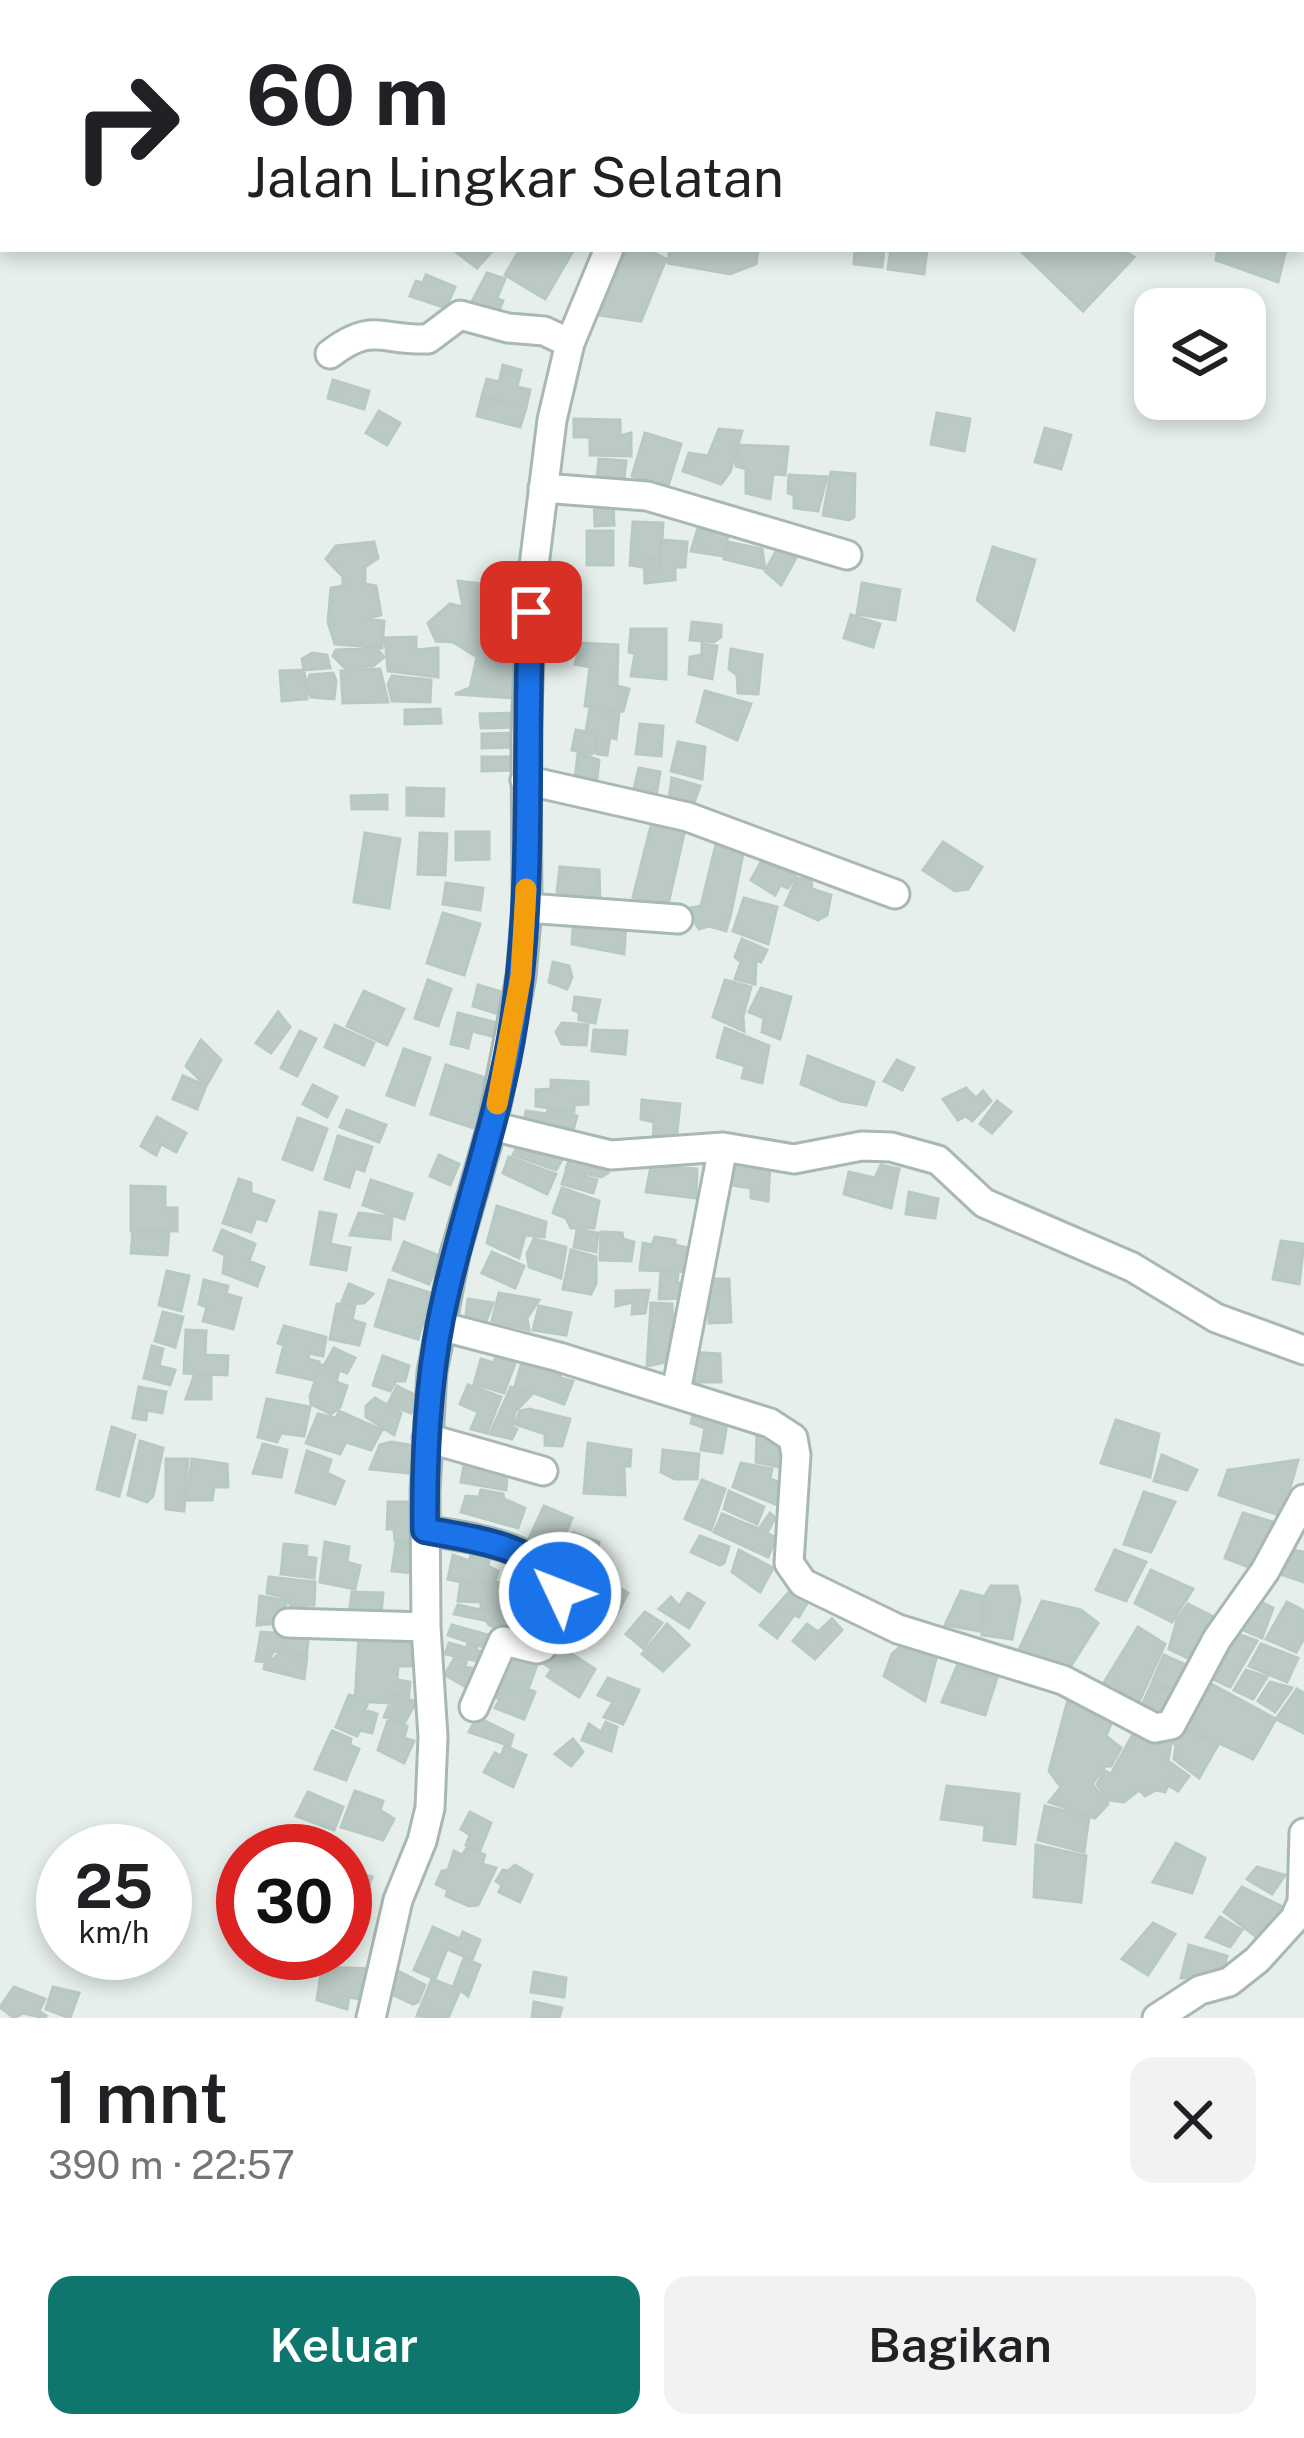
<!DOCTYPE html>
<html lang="id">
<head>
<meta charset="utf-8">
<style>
  :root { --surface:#fff; --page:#f2f2f2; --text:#202124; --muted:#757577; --accent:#0f766e }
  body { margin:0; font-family:"Public Sans",sans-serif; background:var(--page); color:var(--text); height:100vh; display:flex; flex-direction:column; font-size:45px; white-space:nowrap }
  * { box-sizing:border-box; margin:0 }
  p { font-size:39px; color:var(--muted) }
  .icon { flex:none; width:66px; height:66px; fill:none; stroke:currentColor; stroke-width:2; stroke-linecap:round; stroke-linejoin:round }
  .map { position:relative; height:2018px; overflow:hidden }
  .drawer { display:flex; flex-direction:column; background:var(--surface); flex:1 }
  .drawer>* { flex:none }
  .guide { position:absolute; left:0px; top:0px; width:1305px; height:252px; box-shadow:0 6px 18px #0003; background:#fff; color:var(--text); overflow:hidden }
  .buttons { position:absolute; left:1134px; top:288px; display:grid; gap:24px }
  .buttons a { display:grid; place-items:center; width:132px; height:132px; border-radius:24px; background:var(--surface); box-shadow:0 6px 18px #0003; font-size:60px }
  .speed { position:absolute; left:36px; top:1824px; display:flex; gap:24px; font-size:60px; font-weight:700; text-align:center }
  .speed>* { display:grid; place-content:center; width:156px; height:156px; border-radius:50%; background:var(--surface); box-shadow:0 6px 18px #0003; line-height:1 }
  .speed small { font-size:30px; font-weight:400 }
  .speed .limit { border:18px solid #d22; background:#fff; color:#111 }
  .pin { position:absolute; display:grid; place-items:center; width:102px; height:102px; color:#fff; margin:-51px; border-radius:24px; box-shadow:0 6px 18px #0006 }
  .me { position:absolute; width:132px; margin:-66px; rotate:313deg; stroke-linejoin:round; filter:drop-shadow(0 0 9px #0008) }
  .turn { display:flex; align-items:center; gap:42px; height:252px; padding:0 48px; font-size:54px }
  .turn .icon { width:156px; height:156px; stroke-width:2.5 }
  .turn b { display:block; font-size:84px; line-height:102px }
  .round { display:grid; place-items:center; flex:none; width:126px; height:126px; border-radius:24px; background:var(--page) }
  .headline { display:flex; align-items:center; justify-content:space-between; height:204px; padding:0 48px }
  h1 { font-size:72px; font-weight:600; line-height:90px }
  .cta { display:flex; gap:24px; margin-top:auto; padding:24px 48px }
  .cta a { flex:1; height:138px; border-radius:24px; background:var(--accent); color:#fff; font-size:48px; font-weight:600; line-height:138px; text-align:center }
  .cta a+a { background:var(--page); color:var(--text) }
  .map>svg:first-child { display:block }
</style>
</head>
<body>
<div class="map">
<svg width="1304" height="2018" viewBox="0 0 1304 2018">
  <rect width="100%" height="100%" fill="#e6efeb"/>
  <path fill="#bbcac4" stroke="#b8c9c2" stroke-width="3" d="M452 249H494L477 268Z
    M520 249 573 251 545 299 505 275Z
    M628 249H646L666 259 641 321 599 315Z
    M670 249H758L756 264 730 274 668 263Z
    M855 249H884L882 267 854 264Z
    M891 249H927L924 274 888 269Z
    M1024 249H1120L1134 257 1083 311 1022 252Z
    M1218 249H1286L1278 282 1216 260Z
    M487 273 505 279 497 298 503 301 494 322 467 311Z
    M426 275 455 287 446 308 410 296 416 281 423 283Z
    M503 365 521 370 517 387 530 390 526 408 482 396 487 379 499 382Z
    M333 380 369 391 364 409 328 398Z
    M482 396 526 408 520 427 477 416Z
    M379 411 400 423 387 445 366 433Z
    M937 413 970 419 964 451 931 444Z
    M574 419 620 420V436L631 433V456L590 455V437H574Z
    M1045 428 1071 435 1061 469 1035 462Z
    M719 429 742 431 730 472 721 484 683 471 689 453 708 456Z
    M645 433 681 444 668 486 632 476Z
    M737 445 788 447 785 475 773 474 770 499 746 493V469L736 466Z
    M599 459 626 461 623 489 596 487Z
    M831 472 855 474 854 517 849 520 823 515Z
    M789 475 827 477 818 511 794 508V495L788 493Z
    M594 500H613L614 525 595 526Z
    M633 522 663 523 660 570 630 565Z
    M699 525 729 532 723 556 691 551Z
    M587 531H613V565H587Z
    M661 540 687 542 685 567H675V580L645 583 644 559 660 558Z
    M374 542 378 558 365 567V584L376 586 381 615 366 619 384 621 382 648 335 644 328 622 331 588 343 586V577L326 559 336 546Z
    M728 542 762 549 765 569 724 559Z
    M993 547 1035 560 1014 630 977 600Z
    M777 550 796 558 781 585 765 571Z
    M458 581 499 586 512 646 514 698 455 694 470 688 477 657 453 642 436 641 428 623 450 604 463 607Z
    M862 583 900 590 895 620 857 614Z
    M851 615 880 624 873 647 844 638Z
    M692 622 721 625V637L714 642 690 640Z
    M631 629H666V679L631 676 635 654 629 652Z
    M416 637V650L438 648V677L388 671 385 638Z
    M581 643 618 645 617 686 629 689 623 711 585 706 590 667 575 664Z
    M702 644 717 646 712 679 689 674 690 657 702 655Z
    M376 648 384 657 373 666 345 668 333 656 336 650Z
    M731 649 762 655 758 694 738 693 737 675 729 669Z
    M312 653 327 655 330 668 304 670 302 659Z
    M380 669 388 702 343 703 341 671Z
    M304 670 307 699 282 701 280 671Z
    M333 673 336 681 334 699 311 697 306 685 310 675Z
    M392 676 431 680 430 702 392 701 388 684Z
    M705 691 751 704 737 740 697 722Z
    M590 708 619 713 616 739 610 737 607 755 597 754V731H586Z
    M440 709 441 723 405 724V710Z
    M516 713V727L481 728 480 714Z
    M640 724 663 726 661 756 636 754Z
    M576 730 594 733 596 751 592 754 572 750Z
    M517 733V747L482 748V734Z
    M678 742 705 747 702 779 671 771Z
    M578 753 599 760 596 787 574 786Z
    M482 757H517V770L482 771Z
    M639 768 660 772 655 803 632 797Z
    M672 778 700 786 691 812 668 805Z
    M407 788 444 789 443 816 407 815Z
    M387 795V809H352L351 796Z
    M654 814 686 825 669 900 663 908 633 897Z
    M456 832H489V859L456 860Z
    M365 833 400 839 389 908 354 902Z
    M420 833 447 834 445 875 418 874Z
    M718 836 745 844 731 913 726 931 709 926 699 929 691 917 690 908 701 906Z
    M943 842 982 867 968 889 955 891 923 870Z
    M761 862 778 869 783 866 797 873 788 888 780 885 775 895 751 880Z
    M560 867 599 870 600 901 557 892Z
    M797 878 811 880 812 889 831 895 827 915 818 920 785 905Z
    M446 883 483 888 480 910 443 904Z
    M744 898 777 907 768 944 733 931Z
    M443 913 480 924 464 975 427 963Z
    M574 913 626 923 624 954 572 944Z
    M742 939 767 950 761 962 756 960 755 984 735 979 741 962 735 957Z
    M553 962 569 966 572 977 567 989 549 982Z
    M428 980 451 989 438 1026 415 1018Z
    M725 980 751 987 743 1016 744 1031 713 1017Z
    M478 985 508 994 502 1015 473 1006Z
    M761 988 791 997 780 1039 762 1032 764 1018 749 1012Z
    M364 991 404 1009 387 1045 347 1026Z
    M575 997 600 1000 595 1023 579 1020V1012L573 1010Z
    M278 1012 290 1027 271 1053 256 1043Z
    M458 1013 505 1025 499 1038 472 1031 468 1048 451 1044Z
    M562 1023 588 1025 586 1045 562 1044 556 1032Z
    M335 1025 374 1043 364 1065 325 1047Z
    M725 1028 769 1046 762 1083 742 1078 745 1066 717 1057Z
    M594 1030 627 1031 625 1054 592 1051Z
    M300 1031 316 1039 297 1076 281 1068Z
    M201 1040 221 1060 206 1086 186 1066Z
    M404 1049 430 1058 414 1105 387 1095Z
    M808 1056 874 1082 866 1105 841 1101 801 1084Z
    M897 1060 914 1068 902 1090 884 1081Z
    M446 1065 492 1080 477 1129 431 1114Z
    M183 1076 206 1086 197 1109 173 1099Z
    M551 1080 588 1082V1104L574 1105V1112L536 1106V1090L551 1089Z
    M313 1085 337 1097 327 1117 303 1104Z
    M966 1088 976 1098 983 1091 991 1101 972 1121 966 1116 958 1120 943 1099Z
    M642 1100 680 1104 676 1141 653 1142 654 1122 641 1119Z
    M997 1101 1011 1112 992 1133 980 1124Z
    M548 1109 577 1116 572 1134 522 1132 526 1111 547 1114Z
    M347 1110 386 1125 379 1142 340 1127Z
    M157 1117 186 1133 176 1152 161 1144 156 1155 141 1146Z
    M298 1118 327 1129 312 1170 283 1159Z
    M338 1136 372 1147 364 1171 355 1168 349 1187 325 1179Z
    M522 1138 567 1151 556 1170 513 1155Z
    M572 1152 608 1160V1173L601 1177 566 1169Z
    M439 1155 459 1164 450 1185 430 1176Z
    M732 1156 770 1164 768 1201 751 1198V1188L725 1184Z
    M509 1157 556 1174 547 1194 503 1173Z
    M881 1165 899 1169 891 1208 844 1194 849 1172 875 1178Z
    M651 1166 697 1169 696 1198 646 1192Z
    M566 1171 597 1180 593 1193 562 1184Z
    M239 1179 251 1183V1193L274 1201 266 1221 256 1218 251 1232 223 1223Z
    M371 1180 412 1194 404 1219 363 1205Z
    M131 1186 165 1187V1208H177V1231H131Z
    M562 1188 599 1201 594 1228H571L566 1218 553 1213Z
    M909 1192 938 1199 935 1218 906 1214Z
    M497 1206 546 1222 544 1237 525 1235 519 1258 487 1243Z
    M320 1212 336 1215 330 1244 350 1248 346 1270 311 1264Z
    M359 1213 392 1217 390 1239 350 1235Z
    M133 1229 169 1231 167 1255 131 1253Z
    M222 1230 255 1244 249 1261 264 1267 257 1286 223 1273 225 1255 214 1250Z
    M577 1230 598 1233 596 1252 574 1247Z
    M601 1232 622 1233 623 1239 634 1242 631 1261 600 1260Z
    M655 1237 675 1240V1245L695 1250 692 1272 640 1270 643 1243 652 1245Z
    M534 1239 566 1247 561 1278 529 1267 527 1254Z
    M1281 1241 1304 1244 1299 1284 1273 1279Z
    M404 1242 440 1256 429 1284 393 1270Z
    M571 1250 596 1257V1284L591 1294 563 1289Z
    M492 1252 524 1266 515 1288 482 1273Z
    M167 1271 189 1276 181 1311 159 1305Z
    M661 1271 678 1273 677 1283 689 1284 687 1298 659 1299Z
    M698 1279H729L731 1322 709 1323V1305L694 1304Z
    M204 1280 228 1286 226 1294 241 1298 233 1329 203 1321 207 1307 199 1304Z
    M389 1280 431 1293 418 1339 375 1326Z
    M349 1284 373 1294 364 1303 341 1304Z
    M649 1290 645 1313 632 1314 633 1302 616 1306V1291Z
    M499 1293 539 1300 527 1318 529 1330 492 1321Z
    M468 1299 493 1303 483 1329 465 1325Z
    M651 1303 672 1304 673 1329 683 1330 674 1360 647 1366Z
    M337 1304 355 1306 352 1320 365 1324 359 1345 330 1339Z
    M539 1306 571 1313 566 1335 533 1330Z
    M163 1312 183 1317 175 1347 155 1341Z
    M284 1326 326 1337 323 1356 309 1353 308 1359 319 1362 313 1380 277 1372 284 1345 278 1343Z
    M186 1330 206 1331 205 1355 228 1356 227 1375 184 1373Z
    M152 1346 163 1349 159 1366 175 1370 170 1385 144 1378Z
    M334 1348 355 1358 347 1373 325 1364Z
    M689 1352 720 1354 721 1382H683Z
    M498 1353 517 1358 504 1393 474 1384 481 1359 493 1363Z
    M383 1356 409 1366 405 1381H396L390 1391 373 1385Z
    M524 1356 563 1361 560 1378 573 1381 564 1404 515 1386Z
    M321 1365 339 1371 336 1382 347 1386 340 1407 331 1414 311 1404 310 1396Z
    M194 1376H211V1399H186Z
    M468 1385 501 1397 487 1433 471 1429 478 1412 460 1404Z
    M397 1386 419 1397 411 1413 388 1404Z
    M139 1387 166 1392 162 1413 147 1410 146 1420 133 1418Z
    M511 1387 531 1395 515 1412 512 1427 517 1429 512 1439 490 1434Z
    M375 1398 401 1413 394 1435 366 1417V1406Z
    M267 1399 310 1407 304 1436 281 1433 277 1442 258 1437Z
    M696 1403 729 1411 722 1453 701 1450 705 1428 691 1423Z
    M529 1409 570 1419 562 1446 545 1445V1434L515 1424 520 1411Z
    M339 1411 382 1430 371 1450 346 1442 340 1454 306 1443 318 1414 336 1418Z
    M1116 1420 1159 1434 1150 1477 1101 1463Z
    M112 1427 135 1435 119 1496 97 1489Z
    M757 1431 782 1433 780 1448 791 1450 784 1468 756 1462Z
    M140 1441 163 1448 153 1496 147 1502 128 1495Z
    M391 1442 415 1446 409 1473 370 1469 380 1445Z
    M588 1443 631 1450 630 1466H624L625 1495 584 1493Z
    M263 1444 287 1450 281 1477 253 1473Z
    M663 1450 699 1454 697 1479H675L661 1472Z
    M307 1451 331 1460 327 1473 344 1481 335 1504 296 1492Z
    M1162 1455 1197 1470 1187 1490 1154 1481Z
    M166 1459H188L184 1511 166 1509Z
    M192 1459 227 1464 228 1487H214L212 1500H187Z
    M1298 1460 1282 1516 1219 1495 1228 1470Z
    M741 1463 772 1469 770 1479 786 1485 780 1506 733 1487Z
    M464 1465 507 1474 506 1490 461 1482Z
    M702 1480 725 1489 711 1530 685 1519Z
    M481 1490 503 1494 504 1499 525 1508 518 1528 461 1512 466 1496 479 1497Z
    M729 1491 764 1507 757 1524 724 1509Z
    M1144 1492 1175 1502 1151 1552 1124 1544Z
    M388 1502H416L415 1540 395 1541 394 1529H387Z
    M544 1506 572 1518 559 1550 529 1539Z
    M770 1513 775 1518 767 1533 776 1538 768 1557 714 1532 722 1514 759 1529Z
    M1243 1513 1283 1525 1256 1570 1225 1558Z
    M573 1533 599 1542 596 1565 581 1568 562 1559Z
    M700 1536 729 1547 724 1563 720 1565 691 1552Z
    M325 1542 349 1547 347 1562 360 1566 355 1589 320 1582Z
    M396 1543H415L413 1573 392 1571Z
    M284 1544 307 1546 306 1557 316 1558 314 1578 281 1574Z
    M474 1546 491 1550 488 1566 498 1571 493 1589 448 1579 453 1555 469 1561Z
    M739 1550 773 1568 760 1592 732 1572Z
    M1115 1550 1146 1562 1126 1601 1096 1590Z
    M1291 1550 1304 1552V1582L1274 1572Z
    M518 1566 538 1574 531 1605 522 1615 505 1607 516 1591 508 1587Z
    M589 1569 628 1593 610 1627 559 1606 565 1592 593 1604 599 1595 578 1584Z
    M1151 1570 1193 1589 1172 1622 1135 1603Z
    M269 1577 315 1582 314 1605 291 1606 287 1598 267 1593Z
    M461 1580 503 1583 502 1611 481 1608V1602L458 1601Z
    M797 1583 813 1593 799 1617 794 1615 777 1638 760 1625Z
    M991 1586H1017L1020 1600 1012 1639 982 1635 984 1597Z
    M961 1591 982 1596 980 1631 945 1625Z
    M352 1592 383 1593 381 1615 349 1614Z
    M688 1593 704 1603 689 1628 659 1609 671 1597 679 1606Z
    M260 1596 287 1601 280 1623 257 1625Z
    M1253 1598 1273 1608 1262 1638 1234 1626Z
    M1042 1601 1081 1610 1098 1623 1065 1675 1017 1654Z
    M1287 1602 1304 1611V1639L1296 1652 1266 1639Z
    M487 1603 531 1615 528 1628 522 1626 519 1636 489 1625 483 1615Z
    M1188 1604 1224 1622 1196 1662 1169 1649 1177 1620Z
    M458 1605 496 1613 493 1622 454 1614Z
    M645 1612 662 1623 643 1648 626 1634Z
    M832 1619 842 1630 815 1659 793 1641 807 1624 818 1632Z
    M667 1624 689 1645 663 1671 642 1654Z
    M452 1625 488 1635 484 1647 448 1635Z
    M284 1627 309 1632 306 1658 274 1651 267 1662 256 1661 261 1632 273 1633Z
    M1138 1627 1165 1644 1138 1704 1102 1686Z
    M1230 1631 1257 1641 1230 1687 1205 1675Z
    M359 1635H415L412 1666H398L397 1680 410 1682 408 1704 355 1701Z
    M906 1641 937 1655 925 1701 884 1676 892 1654Z
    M449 1643 466 1648 468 1643 477 1647 476 1651H485L482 1662 445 1654Z
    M556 1644 595 1669 579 1697 547 1676 552 1669 543 1663Z
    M1261 1644 1298 1658 1287 1682 1249 1666Z
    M282 1648 307 1656 304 1679 264 1669 266 1657 274 1659Z
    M517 1651 538 1662 526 1695 495 1682 506 1657 512 1661Z
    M1164 1655 1195 1669 1181 1696 1153 1680Z
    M455 1657 467 1659 465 1667 477 1669 466 1687 445 1675Z
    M957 1666 997 1678 985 1715 942 1702Z
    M1246 1670 1267 1677 1253 1699 1234 1690Z
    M498 1676 535 1692 524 1719 495 1708 500 1699 488 1694Z
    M608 1678 639 1690 623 1724 604 1717 613 1702 598 1695Z
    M1202 1679 1276 1719 1253 1759 1179 1724Z
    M1270 1682 1292 1688 1275 1712 1258 1701Z
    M1152 1683 1178 1697 1164 1723 1139 1712Z
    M1297 1689 1304 1693V1733L1276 1719Z
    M1070 1692 1116 1712 1106 1736 1121 1748 1111 1766H1105L1092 1784 1108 1804 1095 1818 1049 1802 1061 1787 1049 1771Z
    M394 1694 416 1702 405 1722 384 1717Z
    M349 1695 369 1700 365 1710 377 1714 372 1733 360 1730 357 1736 336 1727Z
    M477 1717 513 1735 510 1746 469 1732Z
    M388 1720 407 1726 404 1738 414 1741 404 1763 378 1750Z
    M606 1722 617 1727 611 1751 582 1740 589 1724 601 1732Z
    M1137 1727 1171 1744 1168 1761 1189 1776 1178 1791 1168 1785 1165 1792 1156 1790 1145 1796 1139 1790 1124 1802 1108 1800 1097 1784 1105 1771 1111 1774Z
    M1180 1728 1219 1743 1199 1778 1174 1759 1176 1745 1165 1735Z
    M332 1731 351 1739 350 1745 359 1749 346 1780 315 1769Z
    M573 1739 583 1752 571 1766 555 1754Z
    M505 1746 526 1755 513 1787 484 1772 495 1753 501 1756Z
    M947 1786 1019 1794 1015 1844 984 1840 985 1825 941 1819Z
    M355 1791 383 1801 380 1810 394 1819 383 1840 341 1827Z
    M308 1792 343 1807 334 1830 296 1816Z
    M1045 1806 1089 1817 1084 1852 1038 1840Z
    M470 1812 491 1823 480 1850 466 1845 470 1835 461 1829Z
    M1176 1843 1205 1858 1192 1893 1153 1882Z
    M1036 1845 1086 1856 1081 1902 1034 1897Z
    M468 1847 485 1855 482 1864 496 1868 478 1905 469 1906 446 1896 448 1890 436 1884 442 1871 448 1870 454 1851 462 1855Z
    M515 1865 532 1875 520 1902 499 1892 502 1885 496 1881 503 1870 508 1871Z
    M1257 1867 1285 1875 1272 1894 1247 1879Z
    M345 1869 372 1877 363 1903 345 1896Z
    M1242 1887 1285 1908 1259 1939 1224 1912Z
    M1220 1917 1242 1930 1230 1947 1206 1937Z
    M1153 1923 1175 1934 1148 1975 1122 1959Z
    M433 1927 460 1939 463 1932 480 1940 472 1960 447 1949 435 1979 414 1970Z
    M1189 1945 1227 1956 1221 1978H1181Z
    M464 1958 480 1965 468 1996 454 1985Z
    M322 1967 373 1969 367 2000 349 1997 347 2009 317 2000Z
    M392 1968 425 1985 418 2002 413 2004 383 1990Z
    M534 1972 566 1978 564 1997 531 1992Z
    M432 1979 460 1990 448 2018 417 2016Z
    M14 1987 45 1999 39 2011 46 2016 44 2018 23 2013 14 2018 0 2007Z
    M53 1987 79 1993 70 2018 46 2009Z
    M534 2002 562 2008 559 2018H532Z"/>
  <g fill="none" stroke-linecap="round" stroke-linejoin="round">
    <g stroke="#a8b8b2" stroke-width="33">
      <path id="minor" d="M365 0 371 3
        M500 3 501 0
        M688 3 689 0
        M1302 233H1304
        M330 354C373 321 381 341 428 339L460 315 508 328 544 331 570 343
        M543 488 647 496 847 555
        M525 780 688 817 895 894
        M527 908 678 919
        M492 1126 611 1155 723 1147 794 1159 862 1146 891 1147 938 1160 984 1203 1132 1267 1216 1318 1304 1350
        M440 1326 559 1357 770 1423 793 1438 796 1455 789 1563 803 1583 898 1629 1063 1680 1155 1728 1171 1725 1217 1639 1265 1571 1304 1499
        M676 1392 723 1147
        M427 1438 543 1471
        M425 1530C467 1538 546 1544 560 1593L542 1647 537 1649 503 1641 474 1707
        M288 1623 426 1627
        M371 2018 398 1900 422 1841 430 1808 433 1737 426 1627 425 1491 432 1372 455 1254 492 1126 521 976 527 908 526 736 532 582 552 420 570 343 609 249
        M1157 2018 1200 1990 1229 1982 1257 1960 1295 1918 1302 1902 1304 1833"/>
    </g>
    <use href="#minor" stroke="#fff" stroke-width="27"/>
  </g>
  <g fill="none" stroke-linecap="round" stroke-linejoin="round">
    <g stroke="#114b97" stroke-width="30">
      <path id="route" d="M531 612C524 748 535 886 514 1021 500 1114 467 1203 446 1295 428 1371 424 1452 425 1530 466 1538 546 1546 560 1593"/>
    </g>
    <use href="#route" stroke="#1a73e8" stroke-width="21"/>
    <path stroke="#f59e0b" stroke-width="21" d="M497 1104 521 976 526 889"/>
  </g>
</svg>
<div class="buttons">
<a><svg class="icon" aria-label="layers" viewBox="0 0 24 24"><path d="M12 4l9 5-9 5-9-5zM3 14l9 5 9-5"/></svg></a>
</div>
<div class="speed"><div>25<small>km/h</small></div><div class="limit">30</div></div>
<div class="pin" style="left:531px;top:612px;background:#d93025"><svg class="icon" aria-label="arrive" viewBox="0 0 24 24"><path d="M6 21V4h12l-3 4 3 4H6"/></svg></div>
<svg class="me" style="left:560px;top:1593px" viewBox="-20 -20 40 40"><circle r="17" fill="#1a73e8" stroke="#fff" stroke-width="3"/><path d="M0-11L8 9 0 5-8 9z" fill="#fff"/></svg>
<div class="guide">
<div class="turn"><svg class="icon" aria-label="right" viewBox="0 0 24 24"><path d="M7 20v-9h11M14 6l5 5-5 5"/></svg><div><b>60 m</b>Jalan Lingkar Selatan</div></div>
</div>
</div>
<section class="drawer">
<div class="headline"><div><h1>1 mnt</h1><p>390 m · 22:57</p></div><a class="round"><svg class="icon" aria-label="close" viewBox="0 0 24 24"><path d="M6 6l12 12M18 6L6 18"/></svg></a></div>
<div class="cta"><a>Keluar</a><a>Bagikan</a></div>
</section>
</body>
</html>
